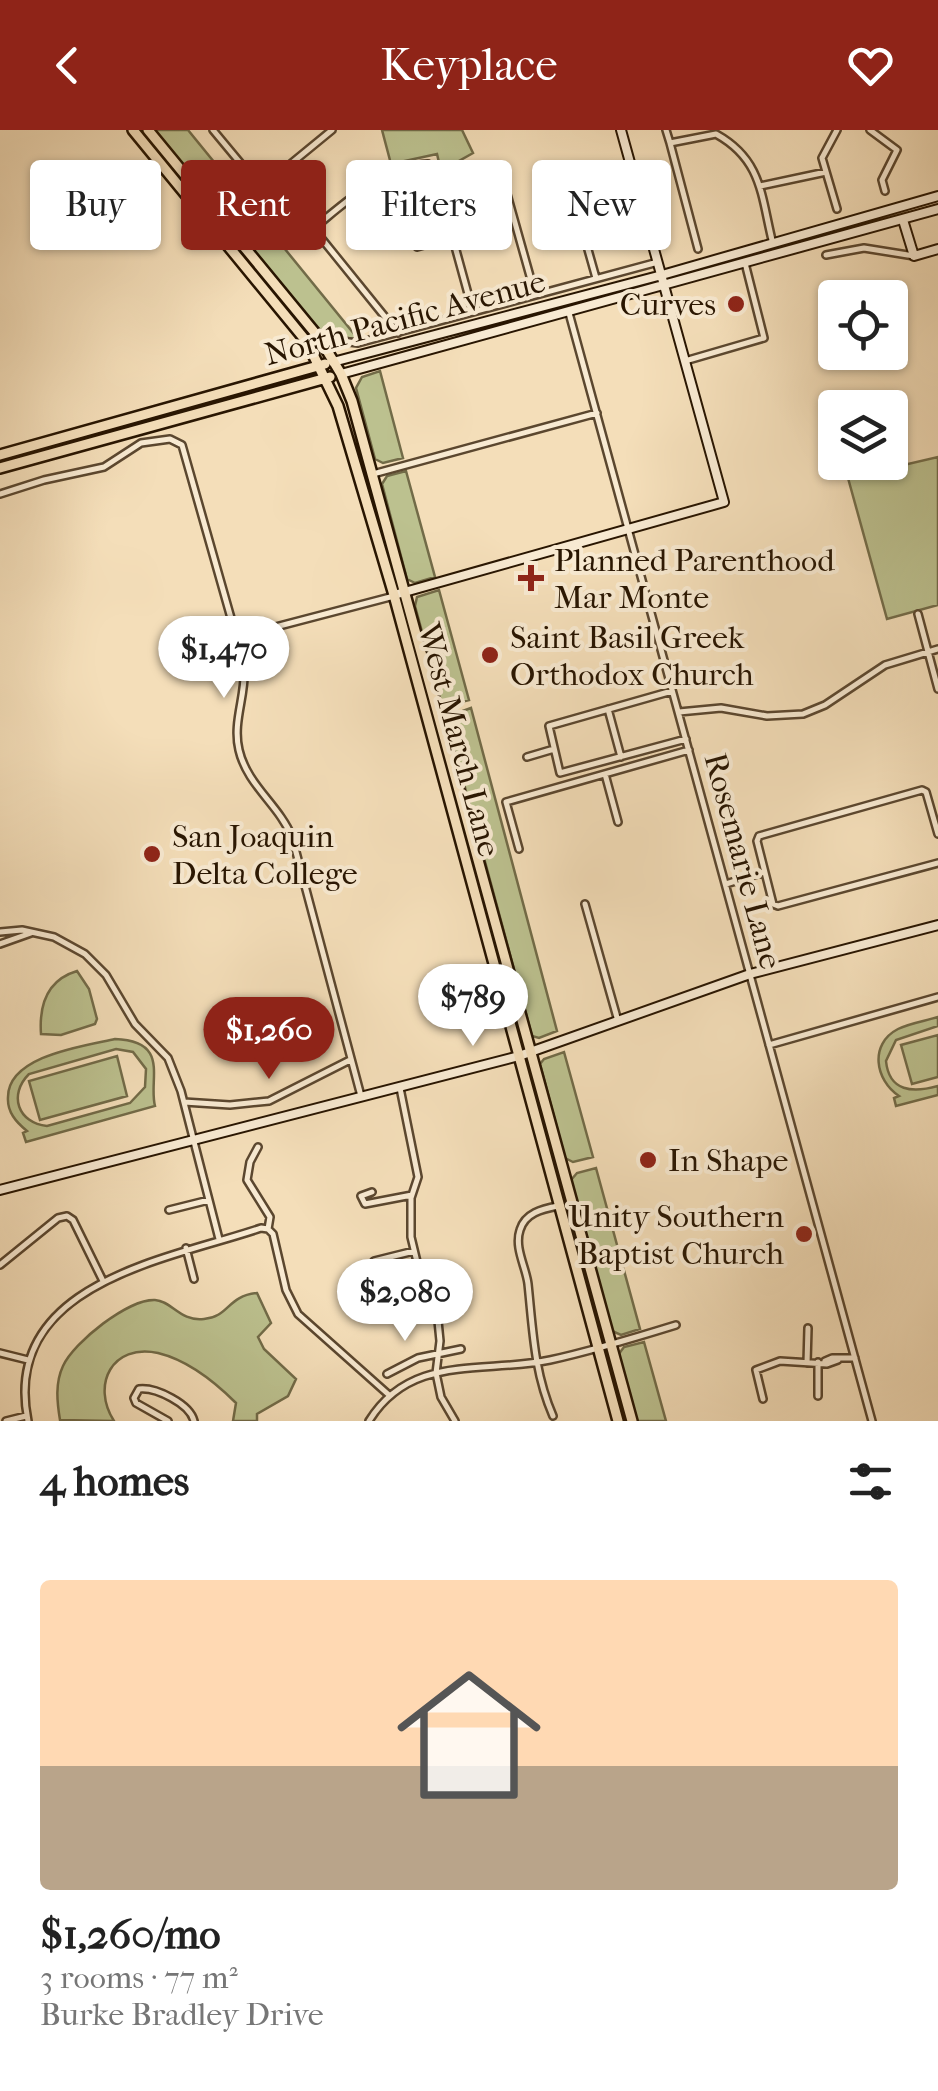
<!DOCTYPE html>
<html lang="en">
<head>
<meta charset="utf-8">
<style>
	:root { --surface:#fff; --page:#f6f6f6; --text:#222; --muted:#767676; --accent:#8f2418 }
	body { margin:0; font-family:"IM FELL French Canon",serif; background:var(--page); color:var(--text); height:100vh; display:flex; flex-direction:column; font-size:38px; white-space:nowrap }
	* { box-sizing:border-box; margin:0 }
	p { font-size:32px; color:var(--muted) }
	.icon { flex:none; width:55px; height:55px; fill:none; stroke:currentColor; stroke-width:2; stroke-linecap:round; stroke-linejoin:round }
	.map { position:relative; height:1291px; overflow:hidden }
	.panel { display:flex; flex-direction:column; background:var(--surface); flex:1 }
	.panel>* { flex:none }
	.top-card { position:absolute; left:30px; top:30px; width:880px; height:90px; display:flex; gap:20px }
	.buttons { position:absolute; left:818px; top:150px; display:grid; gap:20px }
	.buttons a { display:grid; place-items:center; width:90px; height:90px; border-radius:10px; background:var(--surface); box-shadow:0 2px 8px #0004; font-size:50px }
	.price { position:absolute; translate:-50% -85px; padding:0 22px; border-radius:35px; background:#fff; color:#222; font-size:32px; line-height:65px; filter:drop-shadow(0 2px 5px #0008) }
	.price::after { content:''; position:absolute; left:50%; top:60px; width:30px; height:22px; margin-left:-15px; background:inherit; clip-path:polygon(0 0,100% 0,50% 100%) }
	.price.active { background:var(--accent); color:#fff }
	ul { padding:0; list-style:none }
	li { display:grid; align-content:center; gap:20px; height:530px; padding:0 40px }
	li span { display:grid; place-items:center; height:310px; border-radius:10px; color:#555 }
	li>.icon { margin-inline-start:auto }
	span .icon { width:180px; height:180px; fill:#fffc; stroke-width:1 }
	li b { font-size:42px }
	h2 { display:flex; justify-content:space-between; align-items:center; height:120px; padding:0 40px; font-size:42px }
	.chip { padding:0 35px; border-radius:10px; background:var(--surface); box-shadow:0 2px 8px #0004; font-size:35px; line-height:90px }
	.chip.active { background:var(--accent); color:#fff }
	header { display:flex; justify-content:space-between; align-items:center; height:130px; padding:0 40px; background:var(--accent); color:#fff; font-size:45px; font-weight:600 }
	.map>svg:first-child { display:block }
	.green { fill:#bcc18f; stroke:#726b48; stroke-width:2.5; fill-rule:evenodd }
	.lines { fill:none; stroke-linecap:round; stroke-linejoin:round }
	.street-casing { stroke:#5b472f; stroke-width:10 }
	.secondary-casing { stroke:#281501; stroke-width:12 }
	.primary-casing { stroke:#281501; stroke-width:14 }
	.street { stroke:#f8ead2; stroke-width:5 }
	.secondary { stroke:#f8ead2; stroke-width:8 }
	.primary { stroke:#f4deb9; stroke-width:9 }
	.poi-dot { fill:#8f2418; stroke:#f8ead2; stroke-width:4 }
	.labels { text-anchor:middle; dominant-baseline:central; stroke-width:8; stroke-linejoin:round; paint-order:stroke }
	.poi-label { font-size:32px; fill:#281501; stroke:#f8ead2; text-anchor:start }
	.street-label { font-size:32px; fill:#281501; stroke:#f8ead2 }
</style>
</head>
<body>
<header><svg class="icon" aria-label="back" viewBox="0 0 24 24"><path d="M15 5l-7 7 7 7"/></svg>Keyplace<svg class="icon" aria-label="heart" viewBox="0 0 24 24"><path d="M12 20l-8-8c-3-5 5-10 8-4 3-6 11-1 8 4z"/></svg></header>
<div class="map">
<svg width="938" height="1291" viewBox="0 0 938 1291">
	<rect width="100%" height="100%" fill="#f4deb9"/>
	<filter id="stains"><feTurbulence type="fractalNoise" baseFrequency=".002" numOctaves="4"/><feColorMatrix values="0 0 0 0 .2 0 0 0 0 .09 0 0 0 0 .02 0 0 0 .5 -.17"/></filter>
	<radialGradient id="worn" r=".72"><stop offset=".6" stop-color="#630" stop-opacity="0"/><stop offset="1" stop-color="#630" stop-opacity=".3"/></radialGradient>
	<path class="green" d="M153 0H188L359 210 321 203Z
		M382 0H462L473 23 441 41 437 24 391 34Z
		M380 241 403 328 383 333 375 329 356 258 362 247Z
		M938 327V475L887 489 848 348Z
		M406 341 435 447 415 453 407 449 382 354 387 346Z
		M439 460 469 570 445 576 442 575 415 476 417 467Z
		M471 578 557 901 539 908 532 906 446 587Z
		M77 841 89 859 97 889 95 894 61 905 41 904C39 875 47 850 77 841Z
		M938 887V896L896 910 886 931C889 962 913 963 938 956V965L896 976 894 968 899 966C875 950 869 914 898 899 910 893 925 891 938 887Z
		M938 905V947L912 954 901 915Z
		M115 909C171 911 148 950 155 976L26 1012 23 1003 27 1001C16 992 7 982 8 967 8 926 83 916 115 909ZM116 919 133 922 146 939 145 957 130 973 47 996C18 993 8 965 29 944Z
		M564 922 593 1027 573 1032 565 1028 540 934 544 929Z
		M117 926 127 966 40 990 29 951Z
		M596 1038 640 1199 621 1205 612 1201 571 1050 577 1043Z
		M257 1163 271 1193 258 1207 264 1219 296 1249 288 1266 257 1284V1291H233L236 1273C215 1252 187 1230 158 1223 112 1213 91 1255 114 1291L60 1290C57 1272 55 1253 63 1236 74 1212 128 1169 155 1170 172 1171 180 1192 204 1189 229 1187 227 1166 257 1163Z
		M644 1212 666 1291H637L618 1225 624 1217Z"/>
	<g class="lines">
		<defs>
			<path id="street" d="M213 0 252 47 292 72 398 203
				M666 0 670 13 716 4
				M837 0 822 28 837 79
				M870 0 897 20 882 50 885 61
				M716 4C763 30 761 67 773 114
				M670 13 698 119
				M565 38 596 148
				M760 56 826 42
				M505 57 535 164
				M273 59 282 41 332 0
				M314 98C346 72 384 36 428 34L434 40 473 182
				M417 117 453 107
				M826 125 864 118 914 126
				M569 183 872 1291
				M322 209 358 213 658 132
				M685 231 764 208 745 133
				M373 344 597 283
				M0 364 44 350 104 337 141 313 170 309 182 315 244 534C247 564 232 591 239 620 247 655 279 675 292 707L361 966
				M918 484 938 559
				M237 507 394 466
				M672 561 549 596 560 643 686 609
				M608 579 621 627
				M679 582 721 578 767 586 803 584 825 575 885 535 938 519
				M527 627 554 619
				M605 644 618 692
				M938 704 926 662 922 660 759 706 757 711 773 774 778 776 938 733
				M519 719 506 672 689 620
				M726 754 764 742
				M585 774 618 891
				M0 802 22 800 54 807 85 824 106 845 135 894 168 928 181 961 219 1109
				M0 814 31 803
				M769 915 938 867
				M400 958 418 1047 411 1068V1107L418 1136 437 1181 440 1211 436 1243 441 1267 455 1291
				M184 972 230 975 269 971 350 930
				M258 1017 250 1032 247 1050 270 1087 268 1099 273 1104 286 1160 298 1184 389 1265
				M372 1062 361 1066 365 1074 412 1065
				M169 1080 209 1070
				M186 1118 194 1149
				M0 1135 58 1088 67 1086 73 1090 103 1151
				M358 1147 368 1143 374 1131 414 1121
				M0 1223 28 1230
				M825 1231 832 1228H855
				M807 1233 808 1198
				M387 1244 418 1228 461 1219
				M818 1266V1232
				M763 1269 756 1240 780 1231 827 1234 838 1230
				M553 1286C534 1242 533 1201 528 1154 526 1137 514 1118 520 1100 525 1083 542 1079 558 1076
				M6 1291 26 1286
				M28 1291C0 1152 171 1129 261 1098L268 1099
				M168 1291 136 1273 134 1268 139 1259C156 1257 190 1274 194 1291
				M369 1291C411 1223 483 1244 550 1230 592 1221 634 1208 676 1195"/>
			<path id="secondary" d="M903 90 914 126 938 119
				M333 232 662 145 938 66
				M341 244 938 79
				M394 465 724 372 621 0
				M0 1060 519 926 750 844 938 795"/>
			<path id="primary" d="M133 0 307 212 338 276 394 465 618 1291
				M148 0 320 209 341 244 352 271 632 1291
				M0 325 325 234
				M0 338 330 247"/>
		</defs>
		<use href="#street" class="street-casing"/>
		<use href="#secondary" class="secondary-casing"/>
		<use href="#primary" class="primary-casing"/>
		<use href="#street" class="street"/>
		<use href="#secondary" class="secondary"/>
		<use href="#primary" class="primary"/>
	</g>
	<g class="poi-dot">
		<circle cx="736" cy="174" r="10"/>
		<path d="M526 433h10v10h10v10h-10v10h-10v-10h-10v-10h10z"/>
		<circle cx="490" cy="525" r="10"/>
		<circle cx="152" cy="724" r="10"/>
		<circle cx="648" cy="1030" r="10"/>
		<circle cx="804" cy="1104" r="10"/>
	</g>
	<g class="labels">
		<g class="poi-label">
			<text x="716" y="174" text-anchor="end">Curves</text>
			<text x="554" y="430">Planned Parenthood<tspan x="554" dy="37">Mar Monte</tspan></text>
			<text x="510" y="507">Saint Basil Greek<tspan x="510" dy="37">Orthodox Church</tspan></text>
			<text x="172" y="706">San Joaquin<tspan x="172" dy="37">Delta College</tspan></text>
			<text x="668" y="1030">In Shape</text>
			<text x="784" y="1086" text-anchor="end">Unity Southern<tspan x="784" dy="37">Baptist Church</tspan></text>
		</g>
		<g class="street-label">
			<text transform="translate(405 188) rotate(-15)">North Pacific Avenue</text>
			<text transform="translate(459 610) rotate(75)">West March Lane</text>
			<text transform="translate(743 731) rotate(75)">Rosemarie Lane</text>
		</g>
	</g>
	<rect width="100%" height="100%" filter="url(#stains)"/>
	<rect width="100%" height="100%" fill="url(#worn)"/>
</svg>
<div class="buttons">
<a><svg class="icon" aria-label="locate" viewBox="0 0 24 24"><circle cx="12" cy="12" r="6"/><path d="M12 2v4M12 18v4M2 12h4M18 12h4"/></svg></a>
<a><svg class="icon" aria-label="layers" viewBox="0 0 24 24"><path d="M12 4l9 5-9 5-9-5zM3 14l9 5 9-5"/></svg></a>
</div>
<b class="price" style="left:224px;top:571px">$1,470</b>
<b class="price" style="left:473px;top:919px">$789</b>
<b class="price active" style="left:269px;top:952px">$1,260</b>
<b class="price" style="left:405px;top:1214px">$2,080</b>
<div class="top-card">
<a class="chip">Buy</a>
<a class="chip active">Rent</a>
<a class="chip">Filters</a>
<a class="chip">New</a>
</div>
</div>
<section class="panel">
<h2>4 homes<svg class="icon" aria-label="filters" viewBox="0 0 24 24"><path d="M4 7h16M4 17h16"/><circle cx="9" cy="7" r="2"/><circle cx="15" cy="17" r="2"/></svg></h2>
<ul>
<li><span style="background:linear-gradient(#ffd9b3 60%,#b9a48a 0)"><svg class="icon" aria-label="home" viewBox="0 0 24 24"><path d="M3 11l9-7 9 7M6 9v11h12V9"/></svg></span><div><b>$1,260/mo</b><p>3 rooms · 77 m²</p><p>Burke Bradley Drive</p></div></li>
</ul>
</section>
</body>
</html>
